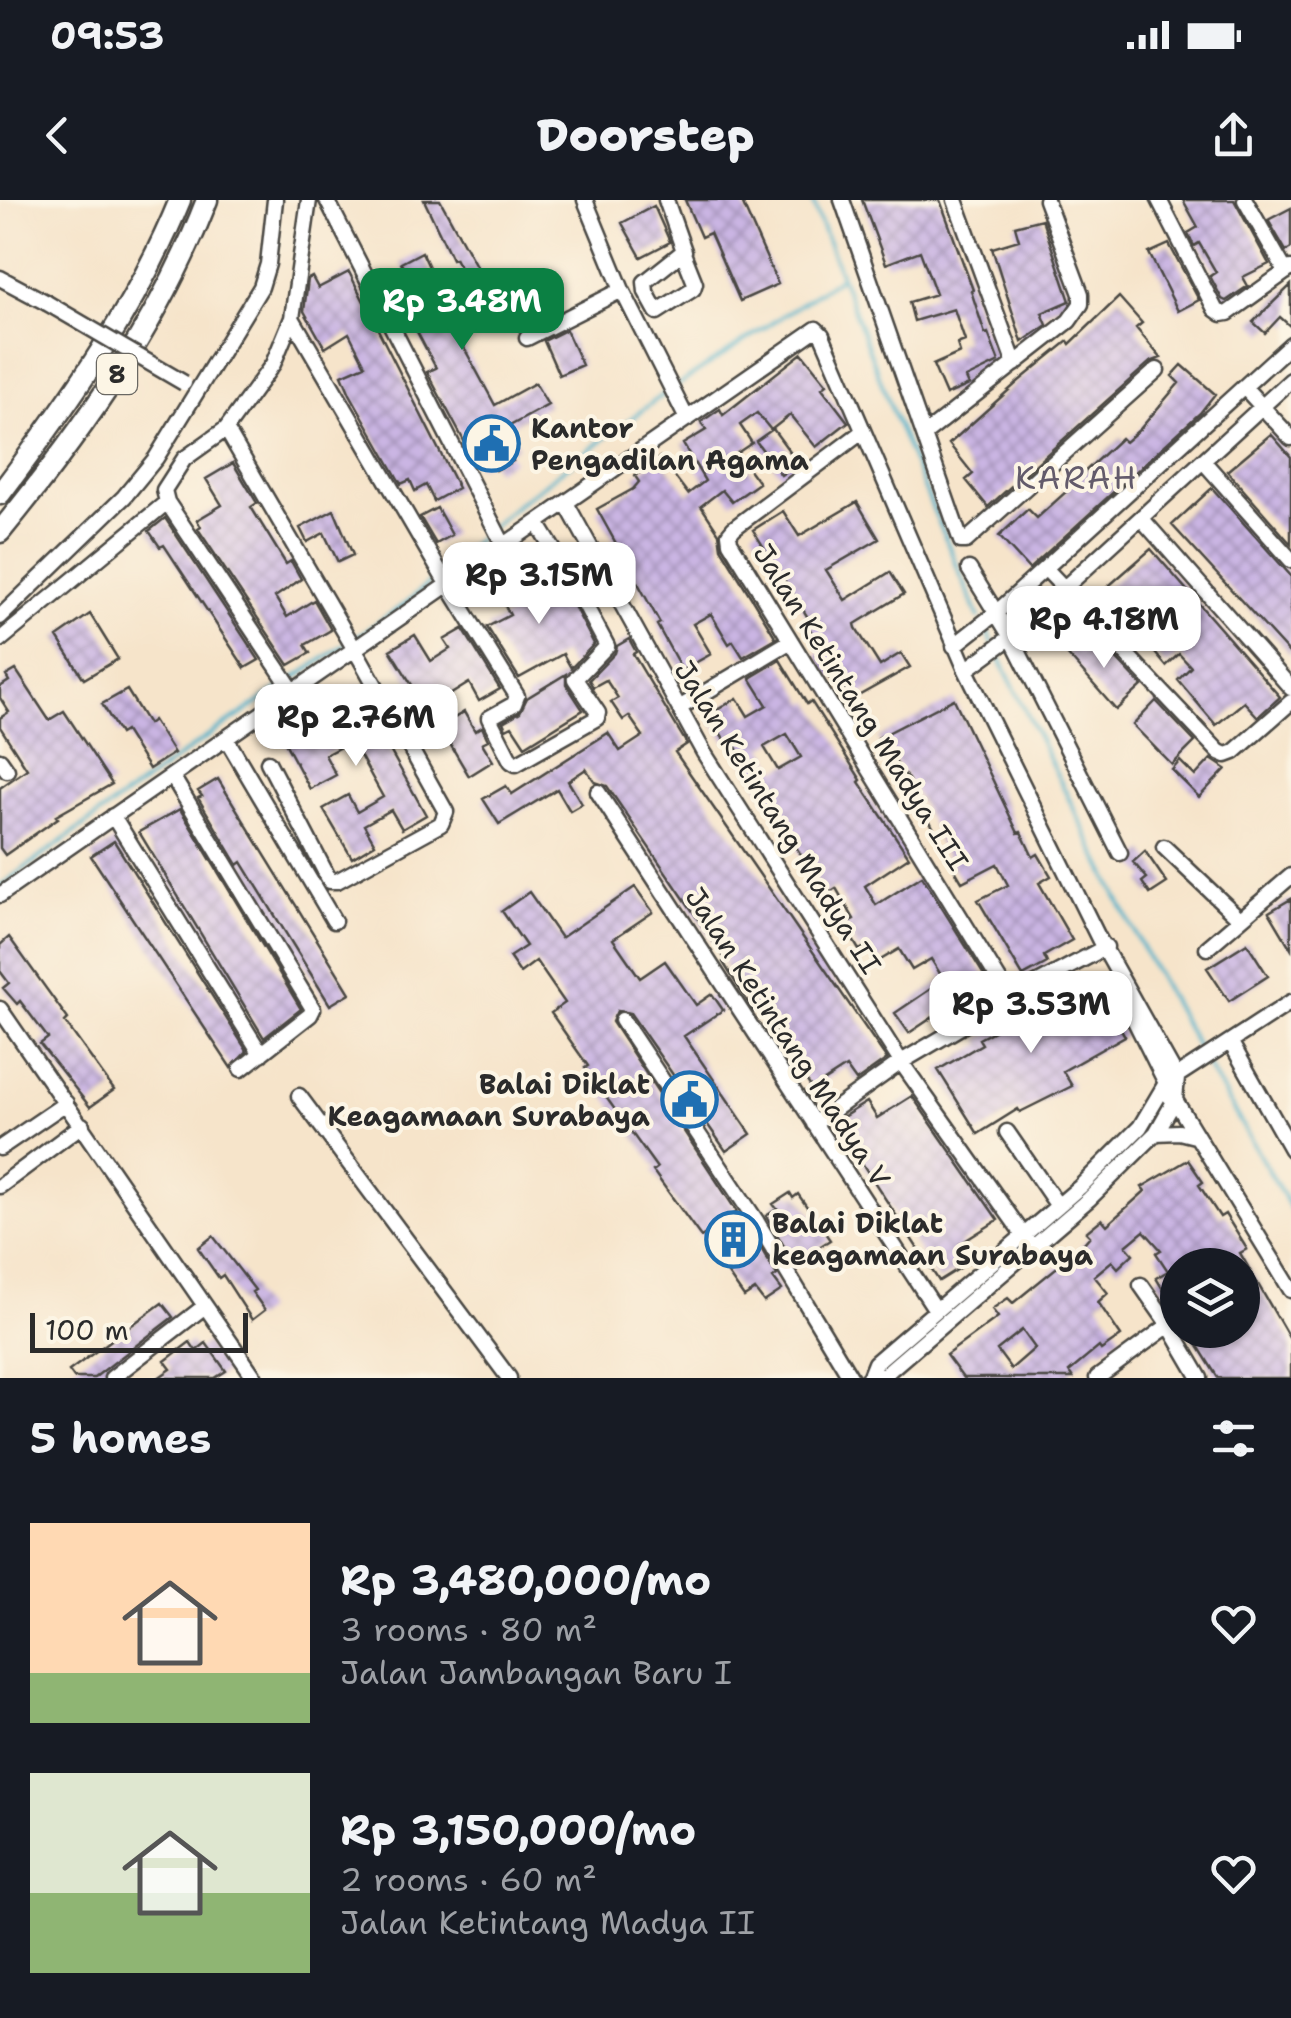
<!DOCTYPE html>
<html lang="en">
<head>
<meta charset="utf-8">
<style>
	:root { --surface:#171b24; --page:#20242c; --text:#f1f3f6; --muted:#9ea1a6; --accent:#0b8043 }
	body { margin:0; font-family:"Shantell Sans",sans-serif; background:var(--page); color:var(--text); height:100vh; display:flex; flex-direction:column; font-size:38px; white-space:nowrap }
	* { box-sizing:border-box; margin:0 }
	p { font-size:32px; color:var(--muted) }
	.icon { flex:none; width:55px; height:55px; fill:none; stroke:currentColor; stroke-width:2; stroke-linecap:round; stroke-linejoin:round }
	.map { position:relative; height:1178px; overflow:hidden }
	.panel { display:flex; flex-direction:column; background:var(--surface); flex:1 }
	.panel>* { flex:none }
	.fabs { position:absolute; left:1160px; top:1048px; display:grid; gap:20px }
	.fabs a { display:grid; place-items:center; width:100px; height:100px; border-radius:50%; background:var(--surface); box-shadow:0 2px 8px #0004; font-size:50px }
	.scale { position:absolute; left:30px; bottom:25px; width:218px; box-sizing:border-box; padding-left:10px; border:5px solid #2b2b2b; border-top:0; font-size:28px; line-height:35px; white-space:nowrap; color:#2b2b2b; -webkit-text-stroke:8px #fcf5e5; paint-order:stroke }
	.price { position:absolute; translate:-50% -85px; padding:0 22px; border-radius:20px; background:#fff; color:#222; font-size:32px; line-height:65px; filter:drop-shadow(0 2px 5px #0008) }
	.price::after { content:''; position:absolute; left:50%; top:60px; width:30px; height:22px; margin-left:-15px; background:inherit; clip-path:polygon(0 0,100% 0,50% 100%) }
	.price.active { background:var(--accent); color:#fff }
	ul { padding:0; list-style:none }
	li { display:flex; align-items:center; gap:30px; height:250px; padding:0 30px }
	li span { display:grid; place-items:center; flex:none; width:280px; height:200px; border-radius:0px; color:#555 }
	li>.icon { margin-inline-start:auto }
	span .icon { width:120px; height:120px; fill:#fffc; stroke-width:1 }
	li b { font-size:42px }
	h2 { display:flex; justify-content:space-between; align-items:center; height:120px; padding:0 30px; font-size:42px }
	.status { display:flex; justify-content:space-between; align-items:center; height:70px; padding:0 50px; background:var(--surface); direction:ltr }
	.status svg { height:28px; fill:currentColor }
	header { display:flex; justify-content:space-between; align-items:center; height:130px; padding:0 30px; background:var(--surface); font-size:45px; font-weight:800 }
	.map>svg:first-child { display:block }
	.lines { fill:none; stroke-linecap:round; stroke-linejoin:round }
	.stream { stroke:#4bb1ca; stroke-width:4 }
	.building { fill:url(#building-cross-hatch); fill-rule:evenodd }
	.minor-casing { stroke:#494743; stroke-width:19 }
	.highway-casing { stroke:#494743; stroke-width:25 }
	.minor { stroke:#fff; stroke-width:14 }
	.highway { stroke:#fff; stroke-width:20 }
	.minor-bridge-casing { stroke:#494743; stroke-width:19; stroke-linecap:butt }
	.minor-bridge { stroke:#fff; stroke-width:14 }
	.labels { text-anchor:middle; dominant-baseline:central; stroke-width:8; stroke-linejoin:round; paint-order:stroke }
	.shield { fill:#fcf5e5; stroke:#6a6863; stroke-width:2.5 }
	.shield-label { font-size:25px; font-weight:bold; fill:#2b2b2b }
	.poi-label { font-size:28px; font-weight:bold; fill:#2b2b2b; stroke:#fcf5e5; text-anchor:start }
	.street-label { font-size:28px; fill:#2b2b2b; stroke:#fcf5e5 }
	.quarter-label { font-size:32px; letter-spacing:2.5px; fill:#635b6b; stroke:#fcf5e5 }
</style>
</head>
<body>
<div class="status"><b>09:53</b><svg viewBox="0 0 49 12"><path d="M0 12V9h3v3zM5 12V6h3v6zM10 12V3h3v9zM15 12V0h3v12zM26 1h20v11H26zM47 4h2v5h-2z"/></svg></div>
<header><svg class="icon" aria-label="back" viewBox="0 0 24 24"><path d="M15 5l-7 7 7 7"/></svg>Doorstep<svg class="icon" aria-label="share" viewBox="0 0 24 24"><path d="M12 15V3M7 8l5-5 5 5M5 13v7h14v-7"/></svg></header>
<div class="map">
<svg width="1291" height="1178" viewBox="0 0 1291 1178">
	<defs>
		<pattern id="building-cross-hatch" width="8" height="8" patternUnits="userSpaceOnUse" patternTransform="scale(2.5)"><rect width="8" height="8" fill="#cab5e3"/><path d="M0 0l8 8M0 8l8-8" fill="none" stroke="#a493b8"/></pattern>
	</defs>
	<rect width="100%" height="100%" fill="#fcf5e5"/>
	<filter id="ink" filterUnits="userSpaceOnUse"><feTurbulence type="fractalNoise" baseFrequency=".01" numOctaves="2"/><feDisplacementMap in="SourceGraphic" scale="20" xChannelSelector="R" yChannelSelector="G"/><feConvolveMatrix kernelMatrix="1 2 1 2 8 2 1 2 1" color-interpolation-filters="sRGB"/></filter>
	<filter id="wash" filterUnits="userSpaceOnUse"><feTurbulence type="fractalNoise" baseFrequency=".0048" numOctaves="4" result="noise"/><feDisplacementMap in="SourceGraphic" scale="40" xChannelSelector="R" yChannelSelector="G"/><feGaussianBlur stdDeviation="2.25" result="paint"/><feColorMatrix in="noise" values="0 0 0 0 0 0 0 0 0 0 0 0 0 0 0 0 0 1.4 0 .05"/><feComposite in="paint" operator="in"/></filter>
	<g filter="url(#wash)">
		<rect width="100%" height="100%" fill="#f6e4ca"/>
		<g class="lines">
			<path class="stream" d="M812 0 896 221 979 418
				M443 370 520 302 657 199 841 77
				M984 426 993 444
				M997 453 1144 751 1201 854
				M0 686 204 539 404 405 436 377
				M1206 863 1291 1009"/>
		</g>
		<g id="blocks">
			<path class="building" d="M424 0H440L492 95 448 118 495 205 535 183 548 205 508 227 518 246 508 252 513 261 496 270 490 261 478 267 464 241 427 172 436 168 395 90 411 82 401 63 422 52 447 106 472 92 455 58 452 59Z
				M685 0H741L778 84 740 101 710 33 701 37Z
				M862 0H940L973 90 971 91 985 134 988 133 999 162 966 178 969 185 946 195 933 165 960 153 957 144 965 141 954 109 914 121 909 102 936 94 920 51 886 64Z
				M1183 0H1234L1269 64 1243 77 1248 86 1226 101 1222 99 1210 76 1216 72 1199 43 1194 46 1188 33 1198 27Z
				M654 6 670 42 641 57 622 23Z
				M1291 8V48L1286 51 1268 20Z
				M1042 19 1070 101 1042 113 1047 125 1022 142 992 48 1019 40 1015 26Z
				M1169 44 1199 100 1178 111 1149 53Z
				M349 72 458 288 434 301 426 285 415 291 410 280 401 284 350 194 342 175 365 165 349 133 325 148 304 111 308 79 312 77 318 88Z
				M1291 85V127L1280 117 1265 133 1253 122Z
				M1119 97 1142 123 1136 128 1161 158 1150 162 988 307 966 280 973 274 949 244 1019 181 1068 141 1070 144Z
				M566 130 582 165 559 175 544 141Z
				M802 153 827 184 822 188 848 222 816 247 790 215 771 230 757 213 740 225 752 243 737 253 759 283 732 302 722 290 701 306 719 333 721 348 776 438 743 457 733 441 729 444 711 414 693 424 711 454 682 470 657 425 660 423 597 309 633 289 639 282 635 276 660 257 688 294 705 281 683 244 706 230 701 222 720 209 723 215Z
				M1182 165 1215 194 1200 213 1029 369 999 336 1028 309 1037 318 1067 291 1062 285 1075 273 1079 277 1121 238 1125 242 1140 229 1179 183 1172 176Z
				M773 229 798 263 781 275 756 241Z
				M1271 234 1291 257V344L1227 271Z
				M233 263 257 303 251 307 286 364 291 361 301 379 275 397 287 417 314 400 331 430 305 445 310 453 289 465 198 329 201 327 197 320 222 305 206 279Z
				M1212 288 1291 376V455L1172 325Z
				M857 302 879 339 826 370 845 400 890 372 904 394 855 424 856 428 880 466 901 453 910 467 851 500 836 474 829 478 816 455 823 452 808 426 812 424 753 330 783 311 799 336Z
				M437 308 452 335 436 344 420 317Z
				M334 310 353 355 338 362 324 333 307 342 300 328Z
				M165 318 259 460 245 468 164 345 160 347 149 331Z
				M1151 349 1280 497 1258 517 1244 502 1216 525 1178 480 1191 467 1179 454 1166 466 1103 391Z
				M535 373 547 396 564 387 594 444 571 468 563 454 519 478 487 427 510 415 498 392Z
				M90 414 118 459 84 479 57 437Z
				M463 429 500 489 479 501 469 483 427 509 390 450 415 435 431 461 450 449 444 440Z
				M1091 432 1142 486 1116 510 1066 453Z
				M629 439 636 452 633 454 687 544 675 552 887 859 856 881 846 867 812 889 761 808 754 812 723 762 726 760 607 586 595 582 586 569 568 581 582 604 570 611 557 589 499 624 483 599 506 586 512 594 608 533 620 551 643 536 629 516 623 520 611 502 618 498 606 480 593 487 589 480 615 453 617 446Z
				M780 460 807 504 811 501 861 580 859 582 909 657 865 686 876 705 922 676 984 775 974 781 985 798 964 812 957 801 909 833 895 813 944 780 931 759 912 770 899 749 877 762 867 746 859 750 844 725 854 719 836 688 825 695 731 539 726 542 709 515 737 498 748 516 767 505 750 478ZM787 534 801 557 778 570 764 547Z
				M16 470 49 520 64 511 112 584 56 616 58 618 5 655 0 648V588L27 569 0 527V518L9 512 0 498V487L9 481 6 476Z
				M566 474V484L583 510 525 546 512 526 506 529 503 522 520 512 527 498Z
				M359 485 391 543 387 545 426 615 402 629 391 610 364 625 375 644 352 658 323 609 348 595 357 612 383 597 352 541 325 555 336 575 310 589 282 537 307 524 313 535 341 520 331 500Z
				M127 490 148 524 153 520 174 553 149 569 125 531 120 534 102 504Z
				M954 499 1018 633 1021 632 1033 657 1038 654 1051 676 1039 683 1072 740 1044 756 1047 763 1023 776 978 700 1008 685 997 664 962 682 937 640 939 639 910 582 878 538Z
				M1156 501 1195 542 1172 565 1133 525Z
				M464 512 475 531 482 527 488 540 482 543 493 561 469 576 440 527Z
				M1211 559 1226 569 1199 597 1172 570 1180 561 1195 576Z
				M218 579 350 793 330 805 242 662 238 665 198 598 202 596 198 591Z
				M180 609 301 809 264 838 139 632Z
				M114 641 247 851 231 868 91 656Z
				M1145 651 1167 683 1150 694 1142 682 1147 678 1133 662Z
				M635 687 653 712 613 739 640 778 665 761 696 805 712 794 723 810 684 836 751 934 726 951 630 813 617 811 612 822 737 1012 731 1016 748 1041 754 1037 777 1075 773 1078 782 1090 764 1102 755 1090 744 1097 719 1061 730 1053 713 1029 701 1037 653 971 657 968 585 868 588 866 551 813 565 803 536 761 520 773 509 757 526 746 502 711 529 692 561 738Z
				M1291 699V749L1269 712Z
				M9 737 68 819 65 822 114 890 90 907 40 844 48 838 20 801 17 804 3 788 9 783 0 771V745Z
				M1247 743 1268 776 1229 801 1207 768Z
				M1092 779 1125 836 1063 871 1072 886 1020 912 1018 909 978 934 938 870 982 844 979 839Z
				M912 896 998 1020 960 1044 971 1061 939 1081 835 922 867 902 877 918Z
				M1188 960 1203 982 1199 985 1220 1017 1225 1014 1247 1049 1240 1053 1291 1141V1178H1218L1188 1130H1242V1065H1178V1114L1156 1078 1168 1071 1156 1053 1161 1050 1144 1031 1126 1046 1133 1054 1118 1068 1112 1061 1094 1076 1108 1093 1098 1102 1121 1136 1101 1150 1099 1147 1069 1172 1073 1178H963L946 1155 998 1117 992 1109 1008 1098 1013 1103 1077 1051 1090 1036 1086 1032 1102 1019 1107 1025 1145 991 1142 987ZM1022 1130 1035 1148 1011 1169 997 1150Z
				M790 993 793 998 798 994 830 1040 794 1063 766 1016 777 1009 773 1004Z
				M213 1036 255 1090 252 1092 265 1110 252 1120 223 1075 219 1078 198 1048Z
				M162 1103 173 1117 94 1178H74L69 1171Z
				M190 1142 196 1151 206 1143 226 1171 215 1178H158L171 1169 165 1161Z"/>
		</g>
	</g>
	<g filter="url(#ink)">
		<use href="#blocks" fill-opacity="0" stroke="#494743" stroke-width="2.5"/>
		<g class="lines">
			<defs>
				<path id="minor" d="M327 0 504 346
					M585 0 622 90 687 219
					M666 0 684 51 645 82 646 92 657 112 693 89 695 83 683 53
					M842 0 961 341H966L1157 170
					M955 0 1015 164
					M1159 0 1215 109 1222 114 1228 113 1291 68
					M1245 0 1286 72
					M0 78 47 103
					M292 118 443 377 517 496 514 504 489 518 511 561 516 564 597 518 598 513 575 479 607 446 572 380 537 323
					M527 138 622 90
					M1244 187 1291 238
					M226 229 361 460 446 612 441 624 337 681H330L268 562
					M862 232 734 328 729 334 730 342 1010 798
					M925 234 1069 121 1081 104V94L1046 0
					M1203 261 1291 360
					M566 303 704 553 901 862 1032 1047
					M1141 318 1291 488
					M1045 368 1219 552 1226 555 1234 552 1291 502
					M969 369 1011 437 1120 653
					M0 417 124 297 156 258 261 87 268 64 275 0
					M0 440 167 302
					M954 446 996 413 1291 144
					M966 470 1011 437 1291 180
					M293 491 167 302 164 290 184 259 226 229 273 164 292 118 309 0
					M679 508 791 441
					M226 538 334 721
					M0 560 7 570
					M172 576 313 809 310 815 241 869
					M598 592 936 1110
					M113 616 261 854
					M1164 647 1240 719
					M0 695 816 129 822 135 966 470 1099 739 1177 878 1175 900 1156 933 1089 999 884 1175 868 1178
					M1207 748 1291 676
					M1124 799 1166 883
					M0 809 255 1178
					M622 820 757 1022 851 1178
					M1231 843 1291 949
					M299 896 509 1178
					M1170 897 1175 900 1291 1090
					M814 924 901 862 1010 798 1106 747
					M1007 932 1058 1006
					M1156 933 1179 932 1195 936
					M0 948 66 903
					M0 986 82 925
					M1141 1085 1169 1125
					M112 1178 205 1106
					M869 1178 875 1163 1080 987 1140 927 1166 883 1291 802
					M1097 1178 1169 1125 1200 1178"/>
				<path id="highway" d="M0 294C70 201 136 108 180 0
					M0 332C83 231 160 122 207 0"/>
			</defs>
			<use href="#minor" class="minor-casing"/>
			<use href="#highway" class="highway-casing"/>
			<use href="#minor" class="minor"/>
			<use href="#highway" class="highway"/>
			<defs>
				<path id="minor-bridge" d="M47 103 184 183"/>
			</defs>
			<use href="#minor-bridge" class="minor-bridge-casing"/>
			<use href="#minor-bridge" class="minor-bridge"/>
		</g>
	</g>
	<defs>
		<symbol id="civic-ring" viewBox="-11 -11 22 22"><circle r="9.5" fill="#fcf5e5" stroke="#1f6fb2" stroke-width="1.5"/><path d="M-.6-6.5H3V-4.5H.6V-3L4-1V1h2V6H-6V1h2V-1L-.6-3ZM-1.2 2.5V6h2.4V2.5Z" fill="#1f6fb2"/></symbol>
		<symbol id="building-ring" viewBox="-11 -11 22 22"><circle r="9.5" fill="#fcf5e5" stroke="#1f6fb2" stroke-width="1.5"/><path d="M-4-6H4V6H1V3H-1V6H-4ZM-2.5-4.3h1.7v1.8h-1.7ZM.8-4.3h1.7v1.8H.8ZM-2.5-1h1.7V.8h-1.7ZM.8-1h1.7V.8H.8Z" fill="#1f6fb2"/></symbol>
	</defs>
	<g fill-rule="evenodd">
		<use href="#civic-ring" x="460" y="212" width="63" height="63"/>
		<use href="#civic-ring" x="658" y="868" width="63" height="63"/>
		<use href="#building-ring" x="702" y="1008" width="63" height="63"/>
	</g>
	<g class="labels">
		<rect class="shield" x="97" y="154" width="40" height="40" rx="8"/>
		<g class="shield-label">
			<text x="117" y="174">8</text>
		</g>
		<g class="poi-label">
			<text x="531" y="228">Kantor<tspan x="531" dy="32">Pengadilan Agama</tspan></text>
			<text x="650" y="884" text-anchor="end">Balai Diklat<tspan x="650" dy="32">Keagamaan Surabaya</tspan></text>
			<text x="772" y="1023">Balai Diklat<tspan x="772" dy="32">keagamaan Surabaya</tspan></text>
		</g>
		<g class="street-label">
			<text transform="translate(861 507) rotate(58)">Jalan Ketintang Madya III</text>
			<text transform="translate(778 617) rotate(58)">Jalan Ketintang Madya II</text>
			<text transform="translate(788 837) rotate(57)">Jalan Ketintang Madya V</text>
		</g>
		<g class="quarter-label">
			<text x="1077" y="277">KARAH</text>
		</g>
	</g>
</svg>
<div class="fabs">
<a><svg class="icon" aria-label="layers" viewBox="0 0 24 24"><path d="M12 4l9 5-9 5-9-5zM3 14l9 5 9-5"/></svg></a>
</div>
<div class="scale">100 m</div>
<b class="price active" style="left:462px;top:153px">Rp 3.48M</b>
<b class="price" style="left:539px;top:427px">Rp 3.15M</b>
<b class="price" style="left:1104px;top:471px">Rp 4.18M</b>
<b class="price" style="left:356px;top:569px">Rp 2.76M</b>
<b class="price" style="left:1031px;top:856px">Rp 3.53M</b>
</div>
<section class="panel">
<h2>5 homes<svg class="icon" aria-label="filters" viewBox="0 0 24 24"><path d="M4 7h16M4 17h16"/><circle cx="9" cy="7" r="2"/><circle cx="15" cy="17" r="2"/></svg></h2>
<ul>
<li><span style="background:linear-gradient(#ffd9b3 75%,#8fb573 0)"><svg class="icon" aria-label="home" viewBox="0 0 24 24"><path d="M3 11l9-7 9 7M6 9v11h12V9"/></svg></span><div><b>Rp 3,480,000/mo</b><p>3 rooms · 80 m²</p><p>Jalan Jambangan Baru I</p></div><svg class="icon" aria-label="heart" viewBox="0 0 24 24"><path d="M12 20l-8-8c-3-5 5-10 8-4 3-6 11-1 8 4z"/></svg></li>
<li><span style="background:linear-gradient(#dfe7d0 60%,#8fb573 0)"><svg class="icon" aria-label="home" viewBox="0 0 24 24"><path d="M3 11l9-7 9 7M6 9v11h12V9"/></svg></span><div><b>Rp 3,150,000/mo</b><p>2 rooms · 60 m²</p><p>Jalan Ketintang Madya II</p></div><svg class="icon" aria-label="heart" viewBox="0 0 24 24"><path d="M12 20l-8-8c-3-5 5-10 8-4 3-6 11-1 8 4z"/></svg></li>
</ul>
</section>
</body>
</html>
